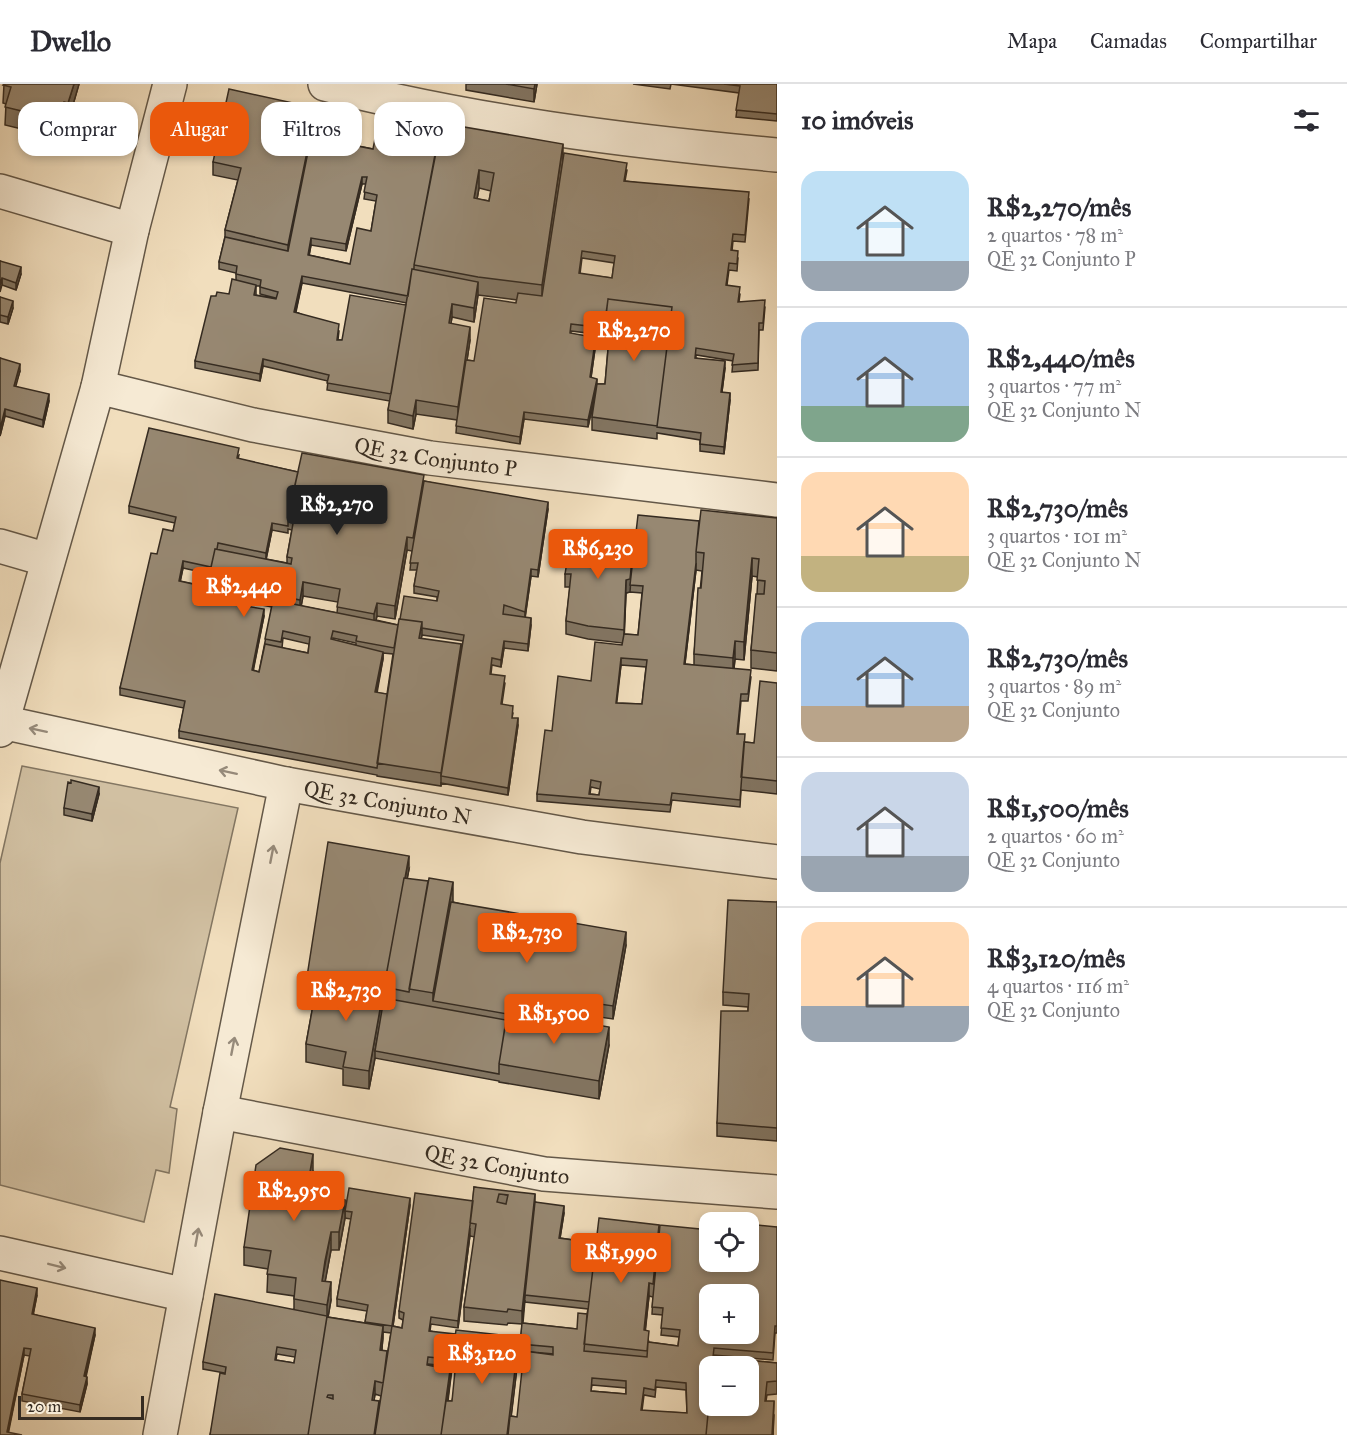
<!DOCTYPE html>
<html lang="pt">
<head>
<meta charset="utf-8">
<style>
	:root { --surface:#fff; --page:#f7f7f7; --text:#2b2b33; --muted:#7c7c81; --line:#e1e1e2; --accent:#ea580c }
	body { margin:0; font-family:"IM FELL Great Primer",serif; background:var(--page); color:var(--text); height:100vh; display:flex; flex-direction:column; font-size:22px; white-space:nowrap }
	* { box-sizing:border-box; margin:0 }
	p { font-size:20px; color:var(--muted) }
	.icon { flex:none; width:33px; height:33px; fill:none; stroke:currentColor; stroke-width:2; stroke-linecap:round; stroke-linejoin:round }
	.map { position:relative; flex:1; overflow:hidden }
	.sheet { display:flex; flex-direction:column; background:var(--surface); width:570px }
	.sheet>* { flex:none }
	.top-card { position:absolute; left:18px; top:18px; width:570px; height:54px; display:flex; gap:12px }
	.fabs { position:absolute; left:699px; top:1128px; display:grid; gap:12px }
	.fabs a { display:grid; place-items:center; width:60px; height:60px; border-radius:12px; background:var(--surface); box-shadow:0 3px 9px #0003; font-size:30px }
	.scale { position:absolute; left:18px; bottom:15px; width:126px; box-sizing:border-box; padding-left:6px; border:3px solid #352b21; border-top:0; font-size:16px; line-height:21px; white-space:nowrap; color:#352b21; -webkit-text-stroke:4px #f6ead4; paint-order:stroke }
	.price { position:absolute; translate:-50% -51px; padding:0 14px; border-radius:6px; background:var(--accent); color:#fff; font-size:20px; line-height:39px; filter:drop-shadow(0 2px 3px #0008) }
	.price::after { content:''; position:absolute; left:50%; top:36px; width:18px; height:14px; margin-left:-9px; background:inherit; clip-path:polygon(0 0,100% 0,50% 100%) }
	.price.on { background:#222; color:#fff }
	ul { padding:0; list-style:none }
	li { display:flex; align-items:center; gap:18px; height:150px; padding:0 24px }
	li+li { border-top:2px solid var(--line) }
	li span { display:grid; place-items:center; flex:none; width:168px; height:120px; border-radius:18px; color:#555 }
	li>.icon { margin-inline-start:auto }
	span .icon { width:72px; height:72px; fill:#fffc; stroke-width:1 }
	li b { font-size:26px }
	h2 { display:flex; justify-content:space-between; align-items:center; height:72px; padding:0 24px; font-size:26px }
	.chip { padding:0 21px; border-radius:18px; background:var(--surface); box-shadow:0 3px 9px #0003; font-size:21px; line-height:54px }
	.chip.on { background:var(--accent); color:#fff }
	header { display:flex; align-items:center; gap:36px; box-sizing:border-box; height:84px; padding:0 30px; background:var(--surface); border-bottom:2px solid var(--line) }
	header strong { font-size:28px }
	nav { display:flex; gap:33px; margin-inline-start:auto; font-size:21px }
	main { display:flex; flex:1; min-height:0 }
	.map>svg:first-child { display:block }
	.green { fill:#d1c0a2; stroke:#837662; stroke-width:1.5 }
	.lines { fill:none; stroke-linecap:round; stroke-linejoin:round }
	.minor-casing { stroke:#645848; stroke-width:36 }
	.minor { stroke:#f6ead4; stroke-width:33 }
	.wall { fill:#827562; stroke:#352b21; stroke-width:1.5; fill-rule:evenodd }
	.shaded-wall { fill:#6a5f50; stroke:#352b21; stroke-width:1.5 }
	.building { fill:#978872; stroke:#352b21; stroke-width:1.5; fill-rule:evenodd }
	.oneway { stroke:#968a7a }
	.labels { text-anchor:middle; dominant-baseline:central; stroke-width:4.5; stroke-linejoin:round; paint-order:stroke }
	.street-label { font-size:22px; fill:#352b21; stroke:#f6ead4 }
</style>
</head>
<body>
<header>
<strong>Dwello</strong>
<nav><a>Mapa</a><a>Camadas</a><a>Compartilhar</a></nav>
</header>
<main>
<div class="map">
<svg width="777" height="1351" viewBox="0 0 777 1351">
	<rect width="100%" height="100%" fill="#f1debd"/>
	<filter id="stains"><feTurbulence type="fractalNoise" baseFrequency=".00333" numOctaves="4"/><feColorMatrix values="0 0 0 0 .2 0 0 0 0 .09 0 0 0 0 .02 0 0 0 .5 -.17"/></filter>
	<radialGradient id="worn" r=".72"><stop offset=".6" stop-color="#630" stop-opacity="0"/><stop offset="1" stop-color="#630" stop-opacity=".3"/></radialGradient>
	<path class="green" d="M22 682 238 724 170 1023 177 1025 169 1089 156 1086 144 1138 0 1101V779Z"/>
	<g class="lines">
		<defs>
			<g id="minor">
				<path d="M325 0C473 38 625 57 777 71"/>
				<path d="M0 107 132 146"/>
				<path id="s1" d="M98 303 253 341 430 374 777 416"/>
				<path d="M0 462 48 476"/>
				<path id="s2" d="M2 638 286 700 582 753 777 778"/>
				<path d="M0 646 98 303 132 146 170 0"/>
				<path id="s3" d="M220 1028 544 1090 777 1108"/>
				<path d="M0 1169 186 1211"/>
				<path d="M160 1351 220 1028 286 700"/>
			</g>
		</defs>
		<use href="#minor" class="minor-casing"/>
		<use href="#minor" class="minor"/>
	</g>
	<path class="wall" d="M4 0H79L68 38 64 36 59 54 5 41 6 20 3 19Z
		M466 0H537L534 18 466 6Z
		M633 0H777V37L736 33 739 9 671 0 670 5Z
		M316 37 313 53 373 65 563 73 627 86 625 97 749 115 745 158 733 157 732 167 738 174 737 187 729 186 727 201 740 210 739 218 765 223 763 246H759L758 286 732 288 733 277 696 271V274L725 284 722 308 730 316 724 370 700 367V356L657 349V355L592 346V333L594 315 588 343 524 335 520 360 456 349 457 336 416 330 413 345 388 339V326L390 317 327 306 328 297 263 282 260 297 195 284V277L216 212 229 210 236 196V189L219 185V178L225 153V146L238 96 213 91V78ZM362 100H366L364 115 376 117 371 147 350 180 309 171 311 161 346 167ZM479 104 491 107 489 117 477 115ZM582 174 614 179 612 194 580 190ZM302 199 407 219 406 221 342 256H338L339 247 296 228ZM256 202H260V210L276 214V215L256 211ZM478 211 517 216 516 219 474 277 467 276 470 256 451 239 452 233 474 238ZM571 247 587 249 586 252 571 250ZM628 252 651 256V258L628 256ZM595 265H608L605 300H597L591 294Z
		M0 177 21 190 16 206 2 201Z
		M0 213 13 224 8 240 0 238Z
		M0 274 20 287 15 302 49 317 43 343 5 332 0 352Z
		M239 371 238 375 298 388 424 397 548 425 538 493 531 492 525 533 531 541 528 567 504 564 501 583 492 581 491 590 505 599 502 620 513 629 512 634 518 641 508 711 441 699V698V702L377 692V691L179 654V647L184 624 120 611V604L157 470 173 447 175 439 129 429V422ZM288 445 292 446 287 473V479L266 475 272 446 288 449ZM407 466 412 467 410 486H417L414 502V509L437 513V517L400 535 398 541 376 536 377 532 395 535ZM183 484 210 490 208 497V503L180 497ZM303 512 338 518 337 529 301 522ZM247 518 272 523 259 588 253 586 264 532 246 522ZM422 551 463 557 461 568 421 554ZM283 554 309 560 308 569 282 564ZM333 554 356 559V561L333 556ZM383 569 393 570 387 610 377 609 383 575Z
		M777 434V587L751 584V566L757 510 758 493 752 492 744 576 735 575 734 585 751 593 748 617H741L738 650 745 658 754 659 777 599V710L741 706 740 723 672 716 670 728 537 717V710L552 647 591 597 622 561 623 559 588 555 566 550V537L570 503H565V490L634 455 699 437ZM696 486 702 487 694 570V581L685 580ZM630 508 642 509 638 551 624 550 626 509ZM621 581 646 583 642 620 616 619ZM591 703 600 705 599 711 590 710Z
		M99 710 92 737 64 731V724Z
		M409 785 407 795 453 818 626 861 613 935 586 931 585 939 609 961 599 1015 499 998V997L375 974 369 1005 343 1001V985L306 978V960L314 916H311V913L306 912V899Z
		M777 818V1057L717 1052V1039L748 927V923L723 921V908Z
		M313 1088 311 1100 340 1115 345 1134 339 1166H331L325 1197 331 1216 328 1233 365 1239 367 1227 337 1222V1215L351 1135 345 1134V1127L410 1121 393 1242 402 1244 403 1236 399 1234V1227L473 1117 474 1103 535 1118 564 1129 560 1154 710 1178 777 1143V1249H775L773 1276 714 1271V1273L777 1279V1310L767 1311 766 1317 774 1331 773 1351H210L225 1289 203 1285V1278L294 1225V1212L267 1208 268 1185 244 1181V1163ZM470 1151V1152L475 1153 464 1223V1237L507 1241 508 1239 522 1240 520 1267 553 1270 517 1333 511 1332 519 1267 430 1247 431 1240 458 1244ZM709 1208 719 1209 710 1250 709 1210ZM649 1212 653 1213 652 1230 663 1231 661 1251 679 1253 678 1262 649 1258 645 1247ZM525 1216V1218L588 1225 587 1230 577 1245 523 1239ZM383 1248 391 1249 387 1272 382 1266ZM454 1268V1273L462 1274 452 1317H448ZM277 1270 295 1273 294 1279 276 1276ZM428 1280 437 1281V1283L428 1281ZM592 1301 626 1304V1310L591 1307ZM656 1303 686 1306 687 1329 642 1327 644 1311 655 1313ZM375 1310 381 1312 379 1323 374 1317Z
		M37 1211 33 1230 95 1251 86 1293 87 1300 80 1328 22 1317V1310L30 1272 24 1271 8 1348 0 1351Z"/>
	<path class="shaded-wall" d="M74 0H79L68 38V19Z
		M535 0H537L534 18V5Z
		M64 18V36L59 54V36Z
		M316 24V37L288 174V161Z
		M563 60V78L542 219V201Z
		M479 86V104L474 132V114Z
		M362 93V100L346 167V160Z
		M311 154V161L308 178V171Z
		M21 183V190L16 206V199Z
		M302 192V199L294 235V228Z
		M2 194V201L0 208V201Z
		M478 198V211L474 238V224Z
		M13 217V224L8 240V233Z
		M452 220V233L449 252V239Z
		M470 243V256L458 337V323Z
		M595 258V265L590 300V293Z
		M263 275V282L260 297V290Z
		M725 277V284L721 315V308Z
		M20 280V287L14 309V302Z
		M597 295V302L588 343V336Z
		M730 309V316L724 370V363Z
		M49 310V317L43 343V336Z
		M416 316V330L413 345V332Z
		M5 325V332L0 352V345Z
		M524 328V335L520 360V353Z
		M548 418V425L538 493V486Z
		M272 439V446L266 476V469Z
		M407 453V466L395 535V522Z
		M634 455 630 508 626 509 624 559 626 496Z
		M752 474V492L744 576V558Z
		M183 477V484L179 504V497Z
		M696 479V486L684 587V580Z
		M531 485V492L525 535V528Z
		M303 498V512L300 529V516Z
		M377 519V532L374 543V530Z
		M264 525V532L252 593V586Z
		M531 534V541L528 567V560Z
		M422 538V551L419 567V554Z
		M504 557V564L501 583V576Z
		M735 557V575L733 592V574Z
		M461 560V574L441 692V702V689Z
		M383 568V575L375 615V608Z
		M621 574V581L616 626V619Z
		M518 634V641L508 711V704Z
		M99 703V710L92 737V730Z
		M409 772V785L387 904Z
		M453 798V820L433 917V909Z
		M626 848V861L613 935V922Z
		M384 903V921L375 967V974L369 1005V987Z
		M586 918V931L582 956V943Z
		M609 943V961L599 1015V997Z
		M313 1070V1088L308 1118V1100Z
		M535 1110V1124L522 1240V1227Z
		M410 1114V1121L392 1249V1242Z
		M345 1116V1134L339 1166V1148Z
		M564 1122V1129L559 1161V1154Z
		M470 1144V1151L458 1244V1237Z
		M331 1148V1166L322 1215V1197Z
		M331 1198V1216L327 1239V1221Z
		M649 1199V1212L644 1260V1246Z
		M37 1204V1211L32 1237V1230Z
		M383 1242V1255L380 1279V1266Z
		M95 1244V1251L84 1299V1292Z
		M519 1253V1267L509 1351H507Z
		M454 1261V1268L443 1351H442Z
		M24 1264V1271L8 1351 7 1348Z
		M87 1293V1300L80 1328V1321Z
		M375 1297V1310L372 1329V1316Z
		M774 1317 773 1351H772Z"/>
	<path class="building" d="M4 0H74L68 19 64 18 59 36 5 23 11 3 3 1Z
		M506 0H535L534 5Z
		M724 0H777V30L736 26 740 2Z
		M229 5 316 24 288 161 225 146 241 84 213 78Z
		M379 35 440 48 414 181V185H412L408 212 302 192 294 228 339 240 337 256H342L350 211 406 221 391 310 327 299 329 291 263 275 260 290 195 277 211 212H216L217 208 229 210 232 195 256 201 254 211 276 215 278 208 260 203 261 196 236 190 237 182 219 178 225 153 288 167 311 53 373 65ZM362 93H367L364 108 377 111 371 147 357 144 350 180 308 171 311 154 346 160Z
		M441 39 563 60 542 201 478 193 414 181ZM479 86 494 89 489 117 474 114Z
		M564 69 627 79 624 97 749 108 745 151 733 150 731 166 738 167 737 180 729 179 726 201 740 203 738 218 765 216 763 239H759L758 279 732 281 734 270 696 264 695 274 725 277 721 308 730 309 724 363 700 360 701 349 657 343 672 223 608 215 603 258H595L590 293 597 295 588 336 524 328 520 353 456 342 466 276 474 277 484 214 516 219 518 209 542 212ZM582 167 615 172 612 194 579 189ZM571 240 588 242 586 252 570 249Z
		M0 177 21 183 16 199 2 194 0 201Z
		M412 185 478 198 474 224 452 220 449 239 470 243 458 323 416 316 413 332 388 326Z
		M0 213 13 217 8 233 0 231Z
		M608 215 672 223 657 342 592 333 597 300H605L609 254H619L603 252ZM628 239 653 243 651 258 626 255Z
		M0 274 20 280 14 302 49 310 43 336 5 325 0 345Z
		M149 344 239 364 237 374 298 388 288 432V442L272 439 266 469 218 459 217 465H215L211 483 183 477 179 497 247 512 245 522 264 525 252 586 259 588 265 560 308 569 310 553 283 547 281 558 265 555 273 516 398 541 394 564 356 557 357 552 333 547 331 555 383 568 375 608 387 610 377 684 179 647 185 617 120 604 151 469 157 470 163 445 173 447 176 433 129 422Z
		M302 369 424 391 413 454 407 453 395 522 377 519 374 530 337 523 340 505 303 498 300 516 208 497 215 465 291 480 292 474 287 473 294 434 288 432Z
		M424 397 548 418 538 486 531 485 525 528 504 521 503 530 531 534 528 560 504 557 501 576 492 574 490 590 505 592 501 620 513 622 512 634H518L508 704 441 692 464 551 422 544V538L400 535 404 512 437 517 439 507 414 502 418 479H410Z
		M701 426 777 434V569L751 566 756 510H764L765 497 757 496 759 475 752 474 744 558 735 557 733 574 694 570 698 504H701L704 469 696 468Z
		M638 431 699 437 696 468V479L684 580 751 586 748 610H741L737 650H745L740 716 672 709 670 721 537 710 545 646 552 647 558 592 591 597 595 558 622 561 624 550 638 551 643 502 630 501ZM621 574 647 576 642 620 616 619ZM591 696 601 698 599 711 589 710Z
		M572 448 634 455 630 495 626 496 624 546 588 542 566 537 571 490H565Z
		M399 535 422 538 419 554 461 560 441 689 377 679Z
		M760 597 777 599V697L741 693 744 658 754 659Z
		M71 696 99 703 92 730 64 724 68 698 71 699Z
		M328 758 409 772 405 794H404L384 903V908V903L359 899 358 906 317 899 316 904 311 903V900L306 899Z
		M404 794 428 797 409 908 384 903Z
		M429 794 453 798 433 909 409 905Z
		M728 816 777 818V1044L717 1039 721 927H748L749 910 723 908Z
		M451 818 626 848 613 922 586 918 583 939 508 925 507 930 433 917Z
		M317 899 358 906 359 899 384 903 369 987 343 983 346 968 306 960Z
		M384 914 506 936 499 980V990L375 967Z
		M508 925 609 943 599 997 499 980Z
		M280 1064 313 1070 308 1100 340 1105 338 1115 345 1116 339 1148H331L325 1177 322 1197 331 1198 327 1221 294 1215 296 1194 267 1190 271 1167 244 1163 256 1081Z
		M474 1103 535 1110 522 1227 508 1225 507 1228 464 1223 476 1140 470 1139ZM499 1110 508 1111 506 1120 497 1118Z
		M349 1104 410 1114 392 1242 365 1238 368 1221 337 1215 352 1128 345 1127Z
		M415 1109 473 1117 458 1237 431 1233 429 1247 455 1250 441 1351H375L392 1242 402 1244 404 1229 399 1227ZM428 1273 438 1274 437 1283 427 1281Z
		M535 1118 564 1122 559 1154 596 1159 589 1218 525 1211Z
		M599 1134 659 1141 653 1200 649 1199 644 1246 649 1247 647 1267 584 1260Z
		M748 1140 777 1143V1242H775L773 1269 714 1264 712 1282H710V1309L706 1351H508L510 1332 517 1333 524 1267 553 1271V1263L520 1260 522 1239 577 1245 578 1229 587 1230 584 1267 647 1273 648 1258 678 1262 680 1246 661 1244 663 1224 652 1223 660 1141 710 1146V1178H748ZM709 1201 719 1202V1210H748V1250H710V1210H715H709ZM592 1294 626 1297V1310L591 1307ZM656 1296 686 1299 687 1329 641 1326 644 1304 655 1306Z
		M0 1196 37 1204 32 1230 95 1244 84 1292 87 1293 80 1321 22 1310 31 1265 24 1264 7 1348 22 1351H0Z
		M215 1210 327 1232 308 1351H210L220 1289 225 1290 226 1283 203 1278ZM277 1263 296 1266 294 1279 275 1276Z
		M327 1233 383 1242 380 1266 387 1267 383 1299 375 1297 372 1316 379 1317 374 1351H308ZM328 1311H333V1315L327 1313Z
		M456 1246 519 1253 507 1351H441L446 1317H452L456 1277 462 1276 464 1261 454 1260Z
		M713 1273 777 1279V1297L767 1298 765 1317H774L772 1351H706L710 1309V1322H748V1282H712Z"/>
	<defs><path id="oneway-shaft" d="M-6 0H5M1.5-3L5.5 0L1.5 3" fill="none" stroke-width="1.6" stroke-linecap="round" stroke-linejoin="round" transform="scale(1.5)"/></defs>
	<g class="oneway">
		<use href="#oneway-shaft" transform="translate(38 646) rotate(-168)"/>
		<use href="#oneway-shaft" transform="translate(228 688) rotate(-168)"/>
		<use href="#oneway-shaft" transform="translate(272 770) rotate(-79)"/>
		<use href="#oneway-shaft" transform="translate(233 962) rotate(-79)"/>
		<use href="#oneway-shaft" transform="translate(197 1153) rotate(-80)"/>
		<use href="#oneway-shaft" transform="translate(57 1182) rotate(14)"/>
	</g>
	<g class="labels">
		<g class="street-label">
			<text stroke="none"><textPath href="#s1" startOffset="345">QE 32 Conjunto P</textPath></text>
			<text stroke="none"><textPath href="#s2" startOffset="394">QE 32 Conjunto N</textPath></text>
			<text stroke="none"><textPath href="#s3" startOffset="282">QE 32 Conjunto</textPath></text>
		</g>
	</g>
	<rect width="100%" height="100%" filter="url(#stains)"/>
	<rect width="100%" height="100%" fill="url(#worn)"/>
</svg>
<div class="fabs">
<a><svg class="icon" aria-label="locate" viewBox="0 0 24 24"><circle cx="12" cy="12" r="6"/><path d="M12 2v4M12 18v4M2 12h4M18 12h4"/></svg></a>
<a>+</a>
<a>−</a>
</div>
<div class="scale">20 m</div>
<b class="price" style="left:634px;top:278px">R$2,270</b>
<b class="price on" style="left:337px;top:452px">R$2,270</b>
<b class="price" style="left:598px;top:496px">R$6,230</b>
<b class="price" style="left:244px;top:534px">R$2,440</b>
<b class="price" style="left:527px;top:880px">R$2,730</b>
<b class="price" style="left:346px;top:938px">R$2,730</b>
<b class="price" style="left:554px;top:961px">R$1,500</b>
<b class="price" style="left:294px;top:1138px">R$2,950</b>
<b class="price" style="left:621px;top:1200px">R$1,990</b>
<b class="price" style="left:482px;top:1301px">R$3,120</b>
<div class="top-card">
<a class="chip">Comprar</a>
<a class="chip on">Alugar</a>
<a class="chip">Filtros</a>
<a class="chip">Novo</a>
</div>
</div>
<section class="sheet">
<h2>10 imóveis<svg class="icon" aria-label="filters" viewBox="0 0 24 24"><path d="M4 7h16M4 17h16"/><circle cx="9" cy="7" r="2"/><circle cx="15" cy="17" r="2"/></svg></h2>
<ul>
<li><span style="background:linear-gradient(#bfe0f5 75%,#9aa5b1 0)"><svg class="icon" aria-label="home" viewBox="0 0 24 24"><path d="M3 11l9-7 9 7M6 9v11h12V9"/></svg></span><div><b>R$2,270/mês</b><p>2 quartos · 78 m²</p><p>QE 32 Conjunto P</p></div></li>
<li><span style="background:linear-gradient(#a9c7e8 70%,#7fa58c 0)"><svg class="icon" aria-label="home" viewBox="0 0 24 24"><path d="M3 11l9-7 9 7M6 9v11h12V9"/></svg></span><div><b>R$2,440/mês</b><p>3 quartos · 77 m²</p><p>QE 32 Conjunto N</p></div></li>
<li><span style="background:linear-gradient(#ffd9b3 70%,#c2b280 0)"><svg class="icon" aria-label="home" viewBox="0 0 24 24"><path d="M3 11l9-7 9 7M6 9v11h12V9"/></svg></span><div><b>R$2,730/mês</b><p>3 quartos · 101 m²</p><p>QE 32 Conjunto N</p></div></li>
<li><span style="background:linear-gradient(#a9c7e8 70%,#b9a48a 0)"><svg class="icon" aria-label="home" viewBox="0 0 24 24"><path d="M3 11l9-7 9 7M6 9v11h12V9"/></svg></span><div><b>R$2,730/mês</b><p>3 quartos · 89 m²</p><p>QE 32 Conjunto</p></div></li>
<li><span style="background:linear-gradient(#c9d6e8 70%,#9aa5b1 0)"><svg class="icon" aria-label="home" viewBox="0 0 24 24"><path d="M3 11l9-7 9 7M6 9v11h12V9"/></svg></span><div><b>R$1,500/mês</b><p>2 quartos · 60 m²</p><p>QE 32 Conjunto</p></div></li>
<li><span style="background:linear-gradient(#ffd9b3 70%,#9aa5b1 0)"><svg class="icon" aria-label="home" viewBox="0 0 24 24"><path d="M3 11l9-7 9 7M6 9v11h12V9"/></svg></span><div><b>R$3,120/mês</b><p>4 quartos · 116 m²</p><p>QE 32 Conjunto</p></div></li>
</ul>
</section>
</main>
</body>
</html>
